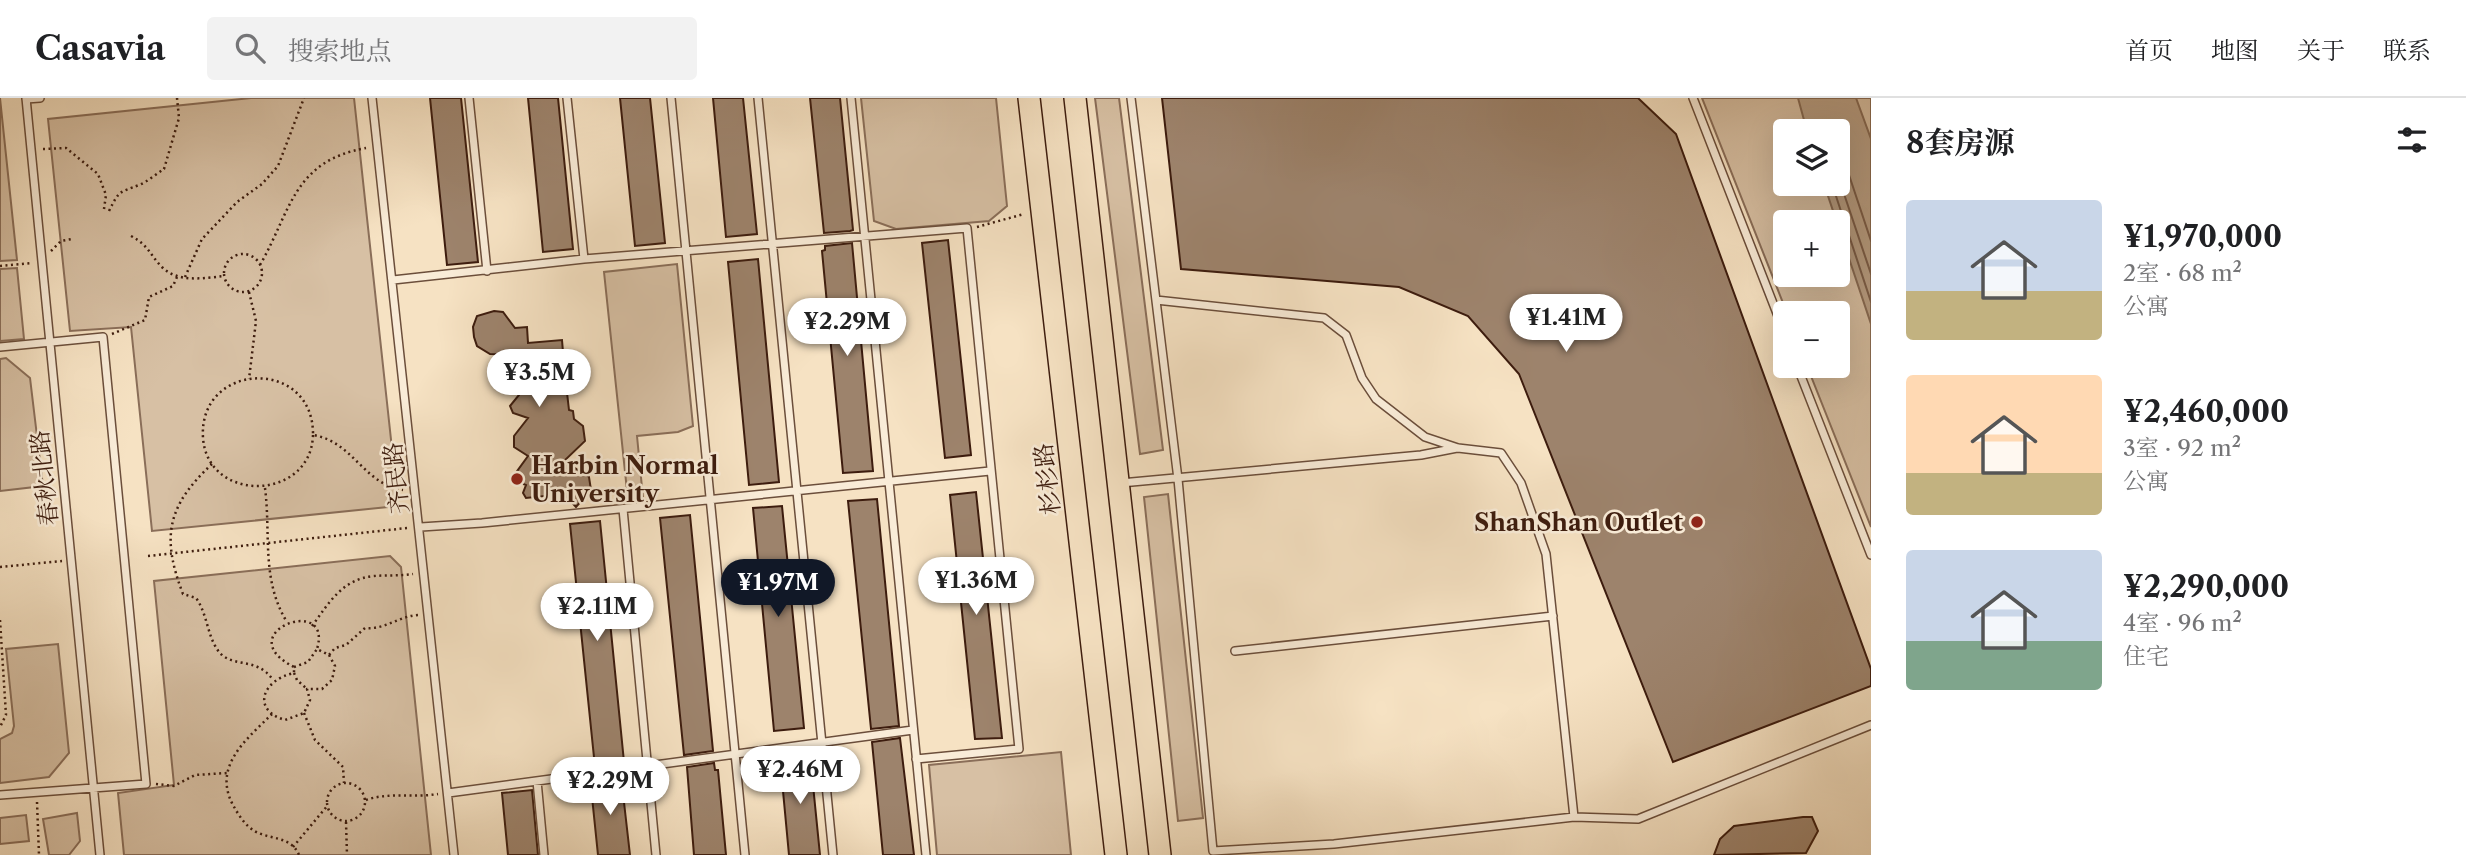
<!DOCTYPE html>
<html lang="zh">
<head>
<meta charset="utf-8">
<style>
	:root { --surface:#fff; --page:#f2f2f2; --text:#202124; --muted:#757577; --line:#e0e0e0; --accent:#111827 }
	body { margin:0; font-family:"Libre Caslon Text","Noto Serif SC",serif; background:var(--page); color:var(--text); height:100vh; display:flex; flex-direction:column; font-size:26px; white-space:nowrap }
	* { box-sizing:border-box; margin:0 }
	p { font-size:23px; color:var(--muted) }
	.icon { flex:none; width:38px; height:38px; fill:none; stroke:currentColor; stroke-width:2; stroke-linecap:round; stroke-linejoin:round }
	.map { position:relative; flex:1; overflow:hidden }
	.panel { display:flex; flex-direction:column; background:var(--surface); width:595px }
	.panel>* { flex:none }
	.buttons { position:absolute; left:1773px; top:21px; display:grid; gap:14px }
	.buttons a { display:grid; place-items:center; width:77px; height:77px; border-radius:7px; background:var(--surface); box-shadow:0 7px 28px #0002; font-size:35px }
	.price { position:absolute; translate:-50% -60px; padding:0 16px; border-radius:24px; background:#fff; color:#222; font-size:23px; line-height:46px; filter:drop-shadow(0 2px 4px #0008) }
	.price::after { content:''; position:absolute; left:50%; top:42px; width:21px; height:16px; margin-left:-10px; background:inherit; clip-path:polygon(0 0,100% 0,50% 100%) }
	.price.active { background:var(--accent); color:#fff }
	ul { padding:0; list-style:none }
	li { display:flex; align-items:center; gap:21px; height:175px; padding:0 35px }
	li span { display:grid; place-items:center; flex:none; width:196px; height:140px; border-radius:7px; color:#555 }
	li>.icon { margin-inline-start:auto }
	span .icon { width:84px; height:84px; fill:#fffc; stroke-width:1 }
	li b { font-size:30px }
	h2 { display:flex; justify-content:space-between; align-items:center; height:84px; padding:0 35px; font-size:30px }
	header { display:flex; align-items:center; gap:42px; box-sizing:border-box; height:98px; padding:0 35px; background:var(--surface); border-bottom:2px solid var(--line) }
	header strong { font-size:33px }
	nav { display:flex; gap:38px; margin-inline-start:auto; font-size:24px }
	.search { width:490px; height:63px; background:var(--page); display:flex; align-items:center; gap:18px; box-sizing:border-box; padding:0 24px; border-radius:7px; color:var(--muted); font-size:26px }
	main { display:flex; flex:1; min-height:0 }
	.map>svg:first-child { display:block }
	.green { fill:#d7c0a4; stroke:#8a6e59; stroke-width:2; fill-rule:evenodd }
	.water { fill:#b79f85; stroke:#866b55; stroke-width:2 }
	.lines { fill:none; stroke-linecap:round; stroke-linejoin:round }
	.shore { stroke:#7a5e4a; stroke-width:2 }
	.building { fill:#9d836c; stroke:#3d1c0e; stroke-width:2 }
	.lane-casing { stroke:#6b4e3b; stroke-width:10 }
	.primary-casing { stroke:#3d1c0e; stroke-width:24 }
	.path { stroke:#3d1c0e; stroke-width:2.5; stroke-dasharray:2 3.5; stroke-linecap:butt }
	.lane { stroke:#f9ecd8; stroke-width:7 }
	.primary { stroke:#f6e2c3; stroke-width:21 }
	.poi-dot { fill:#8f2418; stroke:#f9ecd8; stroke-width:2.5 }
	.labels { text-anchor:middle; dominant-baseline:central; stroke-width:5; stroke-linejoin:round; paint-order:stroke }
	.poi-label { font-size:24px; font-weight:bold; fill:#3d1c0e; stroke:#f9ecd8; text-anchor:start }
	.street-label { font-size:24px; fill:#3d1c0e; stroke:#f9ecd8 }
</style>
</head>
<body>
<header>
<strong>Casavia</strong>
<div class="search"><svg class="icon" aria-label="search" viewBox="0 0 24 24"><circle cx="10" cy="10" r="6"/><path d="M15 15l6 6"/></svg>搜索地点</div>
<nav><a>首页</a><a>地图</a><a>关于</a><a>联系</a></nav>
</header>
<main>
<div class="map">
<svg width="1871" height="757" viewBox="0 0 1871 757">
	<rect width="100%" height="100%" fill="#f6e2c3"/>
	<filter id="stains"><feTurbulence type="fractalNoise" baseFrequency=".00286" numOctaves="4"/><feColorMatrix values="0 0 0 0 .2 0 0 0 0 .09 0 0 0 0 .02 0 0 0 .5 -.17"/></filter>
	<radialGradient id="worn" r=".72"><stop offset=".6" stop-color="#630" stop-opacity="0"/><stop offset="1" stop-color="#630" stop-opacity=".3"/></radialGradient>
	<path class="green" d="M0 0 17 162 0 163Z
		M251 0H354L397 397 388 409 152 433 131 229 70 233 48 21Z
		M861 0H996L1007 108 989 123 896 131 874 123Z
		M1095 0H1119L1163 352 1140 356Z
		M1702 0H1871V429L1807 268H1838V215H1787ZM1785 33H1838V86H1785ZM1785 124H1838V177H1785Z
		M677 166 693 328 678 334 637 338 643 400 628 402 604 174Z
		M17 170 24 241 0 243V171Z
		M6 260 30 280 43 388 0 393V261Z
		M1168 396 1203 720 1178 723 1144 399Z
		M390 458 401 469 431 757H124L118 695 174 687 154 483Z
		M58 546 69 655 49 679 0 685V641L12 635 14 628 6 551Z
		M1061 654 1071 757H937L929 667Z
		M77 715 80 743 69 757H49L43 721Z
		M26 717 29 743 0 746V720Z"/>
	<path class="water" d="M1798 0H1856L1871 41V226L1824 86H1838V33H1807Z"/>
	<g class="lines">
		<path class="shore" d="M1838 63 1849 77 1871 143
			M1838 78 1871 176
			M1832 86 1871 204"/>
	</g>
	<path class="building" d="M430 0H461L478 164 447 167Z
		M528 0H558L573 151 543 154Z
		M620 0H650L665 145 635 148Z
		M713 0H743L757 136 726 139Z
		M810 0H840L853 132 850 133 824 135Z
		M1162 0H1638L1676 36 1871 571V588L1673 664 1519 276 1468 218 1399 189 1181 171Z
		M948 142 971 357 945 360 922 145Z
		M852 145 873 373 843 375 822 153 825 152V148Z
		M758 161 779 384 749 387 728 164Z
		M494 213 503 214 515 230 527 229 528 245 562 242 564 266 569 269 572 278 566 286 569 312 573 313 574 321 583 328 585 343 564 363 589 379 591 392 576 409 564 396 526 400 523 395 526 387 518 384 515 376 528 358 514 349V338L528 320 513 315 510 308 519 297 514 257 490 256 477 248 474 239 473 229 477 218Z
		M976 394 1002 640 975 641 950 397Z
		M877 401 899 628 871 631 848 403Z
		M782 408 804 630 774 633 753 410Z
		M690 417 713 653 684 657 660 420Z
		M600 423 624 664 595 669 570 426Z
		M900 640 914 757H883L872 644Z
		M810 657 820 757H789L780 661Z
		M714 665 715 672H718L726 757H694L687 669Z
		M621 678 630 757H598L591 689 596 688V681Z
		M532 692 538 757H508L502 695Z
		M1803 719H1812L1818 733 1806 755 1714 757 1720 741 1734 728Z"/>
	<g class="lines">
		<defs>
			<path id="lane" d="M26 0 100 757
				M372 0 454 757
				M469 0 487 173
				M567 0 584 161
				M671 0 745 757
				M758 0 833 757
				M851 0 926 757
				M1131 0 1178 381 1213 753 1334 746 1574 719 1638 721 1871 627
				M1693 0 1785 236
				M26 1 40 0
				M393 182 584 161 967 130 1019 651 916 661
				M1156 202 1324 220 1346 237 1362 280 1376 301 1425 339 1458 350 1501 355 1521 385 1546 456 1574 719
				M0 249 103 239 146 686 0 697
				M1797 268 1871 457
				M1121 385 1421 357 1457 350
				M623 411 656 757
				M421 429 482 425 990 373
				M1235 553 1553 518
				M537 683 544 757
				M448 695 913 632"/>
			<path id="primary" d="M1029 0 1116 757
				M1075 0 1160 757"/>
		</defs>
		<use href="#lane" class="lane-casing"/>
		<use href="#primary" class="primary-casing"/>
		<path class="path" d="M43 51 66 50 98 76 106 97 104 111
			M109 113C120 91 119 95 139 87 147 84 156 76 164 71L179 20 177 0
			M977 129 1024 116
			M131 138C150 148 150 158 163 170 179 185 205 180 224 178
			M51 153 61 143 72 141
			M224 175a19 19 0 1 1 38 0a19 19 0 1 1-38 0Z
			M260 167C291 113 293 63 366 50
			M0 168 32 165
			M185 179 202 141 237 104 262 86 278 68 304 0
			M249 194 256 223 249 281
			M112 236 145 222 149 199 173 188 177 179
			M313 337C311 403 208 406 203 340 198 263 314 259 313 337 354 344 363 386 403 392
			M212 366C167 408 161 439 183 496L196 500C207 515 207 536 217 551 230 572 256 557 273 582
			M265 390C271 437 261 482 287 524
			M148 458 407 430
			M0 469 62 463
			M0 522 6 617 0 629
			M312 528C329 505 342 481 374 478 387 477 400 478 413 476
			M329 557 335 568 332 582 322 591H307L310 602 304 615 285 622C251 612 262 582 294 575V569C227 535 334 495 317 551L329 557 335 550 346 547 365 530C385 532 399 518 418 517
			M294 569 308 564 317 551
			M294 575 297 582 307 591
			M304 615 315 642 343 669 344 685
			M272 616C247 641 212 668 233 707 238 716 244 726 253 732 267 742 291 737 299 757
			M327 704a19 19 0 1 1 38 0a19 19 0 1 1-38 0Z
			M156 686 174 688 195 677 227 675
			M366 702C388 694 414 700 438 696
			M37 704 39 757
			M346 724 347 757
			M293 749 328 707"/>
		<use href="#lane" class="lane"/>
		<use href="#primary" class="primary"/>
	</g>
	<g class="poi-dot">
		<circle cx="517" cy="381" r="7"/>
		<circle cx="1697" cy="424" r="7"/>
	</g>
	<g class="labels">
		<g class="poi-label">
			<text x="531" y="367">Harbin Normal<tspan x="531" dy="28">University</tspan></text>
			<text x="1683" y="424" text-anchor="end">ShanShan Outlet</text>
		</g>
		<g class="street-label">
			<text transform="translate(44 380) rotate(-96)">春秋北路</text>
			<text transform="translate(396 380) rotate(-96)">齐民路</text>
			<text transform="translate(1047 381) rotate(-97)">杉杉路</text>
		</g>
	</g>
	<rect width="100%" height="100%" filter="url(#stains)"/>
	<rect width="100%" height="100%" fill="url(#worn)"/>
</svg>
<div class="buttons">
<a><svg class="icon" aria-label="layers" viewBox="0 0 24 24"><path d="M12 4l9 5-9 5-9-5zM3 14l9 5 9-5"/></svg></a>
<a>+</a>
<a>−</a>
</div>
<b class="price" style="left:1566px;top:256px">¥1.41M</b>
<b class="price" style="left:847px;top:260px">¥2.29M</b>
<b class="price" style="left:539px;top:311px">¥3.5M</b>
<b class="price" style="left:976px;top:519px">¥1.36M</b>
<b class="price active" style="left:778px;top:521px">¥1.97M</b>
<b class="price" style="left:597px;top:545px">¥2.11M</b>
<b class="price" style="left:800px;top:708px">¥2.46M</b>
<b class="price" style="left:610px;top:719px">¥2.29M</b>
</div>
<section class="panel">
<h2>8套房源<svg class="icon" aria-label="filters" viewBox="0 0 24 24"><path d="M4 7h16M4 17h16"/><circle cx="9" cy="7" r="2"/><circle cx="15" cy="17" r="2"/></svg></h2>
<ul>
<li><span style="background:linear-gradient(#c9d6e8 65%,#c2b280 0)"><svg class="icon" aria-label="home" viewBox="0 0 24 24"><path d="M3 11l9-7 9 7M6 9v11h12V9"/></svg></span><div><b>¥1,970,000</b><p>2室 · 68 m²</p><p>公寓</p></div></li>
<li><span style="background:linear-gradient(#ffd9b3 70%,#c2b280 0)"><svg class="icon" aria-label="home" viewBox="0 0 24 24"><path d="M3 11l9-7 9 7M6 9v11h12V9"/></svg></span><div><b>¥2,460,000</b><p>3室 · 92 m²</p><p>公寓</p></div></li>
<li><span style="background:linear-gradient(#c9d6e8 65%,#7fa58c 0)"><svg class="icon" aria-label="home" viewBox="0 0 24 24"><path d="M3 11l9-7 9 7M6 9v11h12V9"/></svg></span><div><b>¥2,290,000</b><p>4室 · 96 m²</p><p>住宅</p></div></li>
</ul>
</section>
</main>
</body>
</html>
